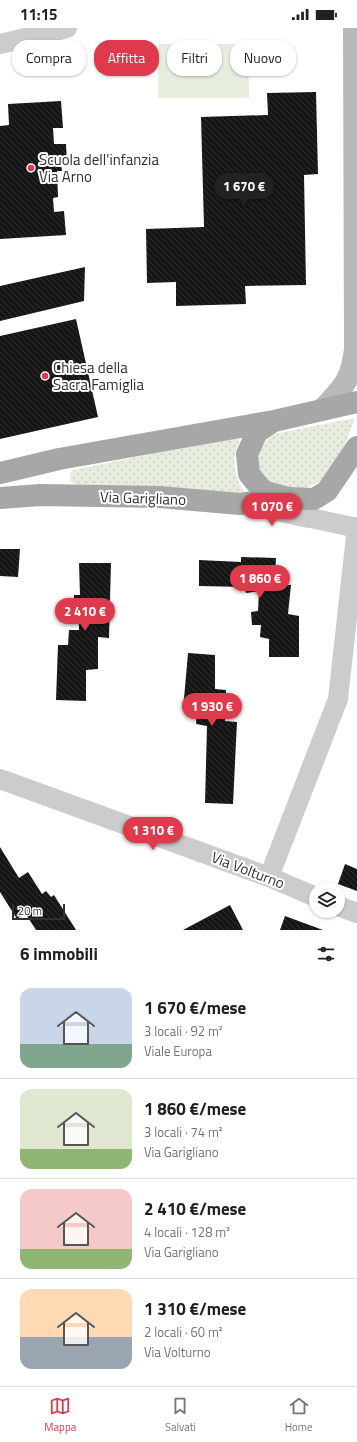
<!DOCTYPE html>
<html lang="it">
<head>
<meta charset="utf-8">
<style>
	:root { --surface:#fff; --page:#f6f6f6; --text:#202124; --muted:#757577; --line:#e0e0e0; --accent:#dd3b4b }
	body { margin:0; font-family:"Titillium Web",sans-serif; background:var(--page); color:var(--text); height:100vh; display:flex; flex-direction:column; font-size:15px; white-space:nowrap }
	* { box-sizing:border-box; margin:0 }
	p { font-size:13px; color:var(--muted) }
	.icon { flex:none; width:22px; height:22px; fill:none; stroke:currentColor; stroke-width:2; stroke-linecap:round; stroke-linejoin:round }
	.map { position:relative; height:902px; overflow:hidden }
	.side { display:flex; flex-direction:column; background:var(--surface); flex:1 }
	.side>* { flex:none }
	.guide { position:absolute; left:12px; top:12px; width:333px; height:36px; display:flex; gap:8px }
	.tools { position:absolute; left:309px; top:854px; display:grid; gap:8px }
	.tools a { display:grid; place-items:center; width:36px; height:36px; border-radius:50%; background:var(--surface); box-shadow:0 1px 3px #0004; font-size:20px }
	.scale { position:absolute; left:12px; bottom:10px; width:53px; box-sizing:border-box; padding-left:4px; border:2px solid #2f2f2f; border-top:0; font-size:11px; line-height:14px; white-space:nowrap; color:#2f2f2f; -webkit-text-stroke:3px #fff; paint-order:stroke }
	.price { position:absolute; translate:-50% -34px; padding:0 9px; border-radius:14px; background:var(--accent); color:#fff; font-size:13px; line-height:26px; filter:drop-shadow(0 1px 2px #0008) }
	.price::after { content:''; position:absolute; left:50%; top:24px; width:12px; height:9px; margin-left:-6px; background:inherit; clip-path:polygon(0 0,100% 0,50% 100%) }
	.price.selected { background:#222; color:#fff }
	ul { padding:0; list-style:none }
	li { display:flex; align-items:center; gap:12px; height:100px; padding:0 20px }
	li+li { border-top:1px solid var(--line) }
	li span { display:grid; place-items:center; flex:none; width:112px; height:80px; border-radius:12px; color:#555 }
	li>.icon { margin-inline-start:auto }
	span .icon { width:48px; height:48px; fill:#fffc; stroke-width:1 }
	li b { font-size:17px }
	h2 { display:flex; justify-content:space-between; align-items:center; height:48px; padding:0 20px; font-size:17px }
	.pill { padding:0 14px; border-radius:16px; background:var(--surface); box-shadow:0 1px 3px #0004; font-size:14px; line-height:36px }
	.pill.selected { background:var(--accent); color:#fff }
	.status { display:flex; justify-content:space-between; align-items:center; height:28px; padding:0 20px; background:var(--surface); direction:ltr }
	.status svg { height:11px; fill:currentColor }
	.menu { display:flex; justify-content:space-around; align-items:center; height:56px; border-top:1px solid var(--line); background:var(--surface); font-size:11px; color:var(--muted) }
	.menu a { display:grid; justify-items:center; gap:2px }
	.menu .selected { color:var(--accent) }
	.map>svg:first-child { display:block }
	.green { fill:url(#green-dots) }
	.pitch { fill:#e6ecde }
	.building { fill:url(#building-back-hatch) }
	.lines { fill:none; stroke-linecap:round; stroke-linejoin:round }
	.street { stroke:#ccc; stroke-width:20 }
	.secondary { stroke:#b9b9b9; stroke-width:22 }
	.primary { stroke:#a7a7a7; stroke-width:22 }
	.poi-dot { fill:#dd3b4b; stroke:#fff; stroke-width:1.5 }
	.labels { text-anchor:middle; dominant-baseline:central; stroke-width:4; stroke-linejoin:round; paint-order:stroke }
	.poi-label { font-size:15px; fill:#2f2f2f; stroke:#fff; text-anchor:start }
	.street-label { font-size:15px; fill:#2f2f2f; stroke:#fff }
</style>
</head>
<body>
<div class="status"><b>11:15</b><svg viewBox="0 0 49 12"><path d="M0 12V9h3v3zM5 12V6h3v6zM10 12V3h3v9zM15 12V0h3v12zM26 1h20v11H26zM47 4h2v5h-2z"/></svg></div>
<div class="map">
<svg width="357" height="902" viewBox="0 0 357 902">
	<defs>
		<pattern id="green-dots" width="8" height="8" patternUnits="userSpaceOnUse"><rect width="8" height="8" fill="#e6ecde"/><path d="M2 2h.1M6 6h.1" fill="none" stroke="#c6cbbf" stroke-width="1.8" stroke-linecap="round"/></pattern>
		<pattern id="building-back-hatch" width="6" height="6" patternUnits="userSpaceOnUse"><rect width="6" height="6" fill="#161616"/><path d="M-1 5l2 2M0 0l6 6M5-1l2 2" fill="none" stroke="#303030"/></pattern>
	</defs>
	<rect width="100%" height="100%" fill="#fff"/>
	<path class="green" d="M355 390C344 417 337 451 305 460 296 462 280 459 271 459L259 446 258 425 267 411 276 406 289 403Z
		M240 410C231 432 233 448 246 467L78 458 72 455C69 450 69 447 73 442L156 425Z"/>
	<path class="pitch" d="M158 16H248L249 70H158Z"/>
	<path class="building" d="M316 64 318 146 304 147 306 257 245 258 246 276 176 278V254L147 255 146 201 204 199 201 89 268 87 267 65Z
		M61 73 63 100H53L54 116H66L67 136H61L62 143H57L58 169 53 170 54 184 64 183 66 207 0 211V98L9 97 8 76Z
		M85 239 84 273 0 293V258Z
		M76 291 98 389 0 411V308Z
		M0 521H20L18 549 0 548Z
		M241 529 276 530 275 548 285 549 284 557H291L288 586 299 588V629H269V611L260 609 261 597H252L251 584 258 583 259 563 246 565 244 559 199 558V532L241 534Z
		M79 535H111L109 610 98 609V641L86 642V673L56 672 58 617H68L69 602H79V576H74V567H80Z
		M188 625 215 627V661L226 662 225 693 237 694 233 776 205 775 207 698 196 696 197 682H183Z
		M0 819 19 850 28 844 42 866 46 863 51 869 54 867 76 902H36L25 885 17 891 0 864Z
		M345 836 357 841V863L338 856Z
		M230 877 243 902H183Z
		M285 888 323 902H280Z"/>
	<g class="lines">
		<path class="street" d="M0 16 67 0
			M286 470 311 490 357 500
			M246 477 309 490
			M0 751 269 849 316 869
			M269 849 338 671 357 499
			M338 878 357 885"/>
		<path class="secondary" d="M323 381C344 358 351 353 355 321L354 0"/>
		<path class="primary" d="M274 393 257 404 247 426 249 446 263 463 285 469
			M0 445 59 431 274 393 357 374
			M0 470 40 467 159 469 240 476 286 470 314 471 327 463 357 419"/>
	</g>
	<g class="poi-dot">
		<circle cx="31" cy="140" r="4"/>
		<circle cx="45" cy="348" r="4"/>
	</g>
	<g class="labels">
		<g class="poi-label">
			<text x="39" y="131">Scuola dell'infanzia<tspan x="39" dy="17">Via Arno</tspan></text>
			<text x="53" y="339">Chiesa della<tspan x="53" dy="17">Sacra Famiglia</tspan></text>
		</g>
		<g class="street-label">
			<text transform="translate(143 470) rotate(2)">Via Garigliano</text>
			<text transform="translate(248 842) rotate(21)">Via Volturno</text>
		</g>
	</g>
</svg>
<div class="tools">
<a><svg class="icon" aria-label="layers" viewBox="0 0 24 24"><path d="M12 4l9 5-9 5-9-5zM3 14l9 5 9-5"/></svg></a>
</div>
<div class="scale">20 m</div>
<b class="price selected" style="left:244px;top:179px">1 670 €</b>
<b class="price" style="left:272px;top:499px">1 070 €</b>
<b class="price" style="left:260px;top:571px">1 860 €</b>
<b class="price" style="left:85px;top:604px">2 410 €</b>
<b class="price" style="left:212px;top:699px">1 930 €</b>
<b class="price" style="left:153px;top:823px">1 310 €</b>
<div class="guide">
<a class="pill">Compra</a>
<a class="pill selected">Affitta</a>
<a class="pill">Filtri</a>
<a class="pill">Nuovo</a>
</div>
</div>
<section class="side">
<h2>6 immobili<svg class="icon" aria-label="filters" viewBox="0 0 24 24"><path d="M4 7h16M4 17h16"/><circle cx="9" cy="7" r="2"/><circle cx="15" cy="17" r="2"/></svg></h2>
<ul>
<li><span style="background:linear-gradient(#c9d6e8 70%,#7fa58c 0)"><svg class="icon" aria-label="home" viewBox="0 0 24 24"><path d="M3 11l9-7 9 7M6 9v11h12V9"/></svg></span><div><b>1 670 €/mese</b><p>3 locali · 92 m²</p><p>Viale Europa</p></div></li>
<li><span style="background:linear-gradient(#dfe7d0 75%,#8fb573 0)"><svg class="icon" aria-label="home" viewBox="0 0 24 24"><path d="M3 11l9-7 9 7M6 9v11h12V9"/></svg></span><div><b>1 860 €/mese</b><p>3 locali · 74 m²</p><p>Via Garigliano</p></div></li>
<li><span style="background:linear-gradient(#f6c9c9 75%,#8fb573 0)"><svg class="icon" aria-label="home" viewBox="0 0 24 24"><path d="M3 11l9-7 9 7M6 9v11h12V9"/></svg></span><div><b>2 410 €/mese</b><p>4 locali · 128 m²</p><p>Via Garigliano</p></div></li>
<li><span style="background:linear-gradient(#ffd9b3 60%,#9aa5b1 0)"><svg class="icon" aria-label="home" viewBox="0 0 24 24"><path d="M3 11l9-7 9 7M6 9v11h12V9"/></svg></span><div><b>1 310 €/mese</b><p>2 locali · 60 m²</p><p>Via Volturno</p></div></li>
</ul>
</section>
<nav class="menu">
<a class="selected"><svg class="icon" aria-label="map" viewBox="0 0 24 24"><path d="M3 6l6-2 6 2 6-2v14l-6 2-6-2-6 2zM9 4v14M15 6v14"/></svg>Mappa</a>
<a><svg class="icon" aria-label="saved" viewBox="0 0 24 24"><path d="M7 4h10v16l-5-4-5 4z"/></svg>Salvati</a>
<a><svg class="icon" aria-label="home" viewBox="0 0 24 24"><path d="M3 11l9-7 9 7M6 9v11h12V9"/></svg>Home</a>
</nav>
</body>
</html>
